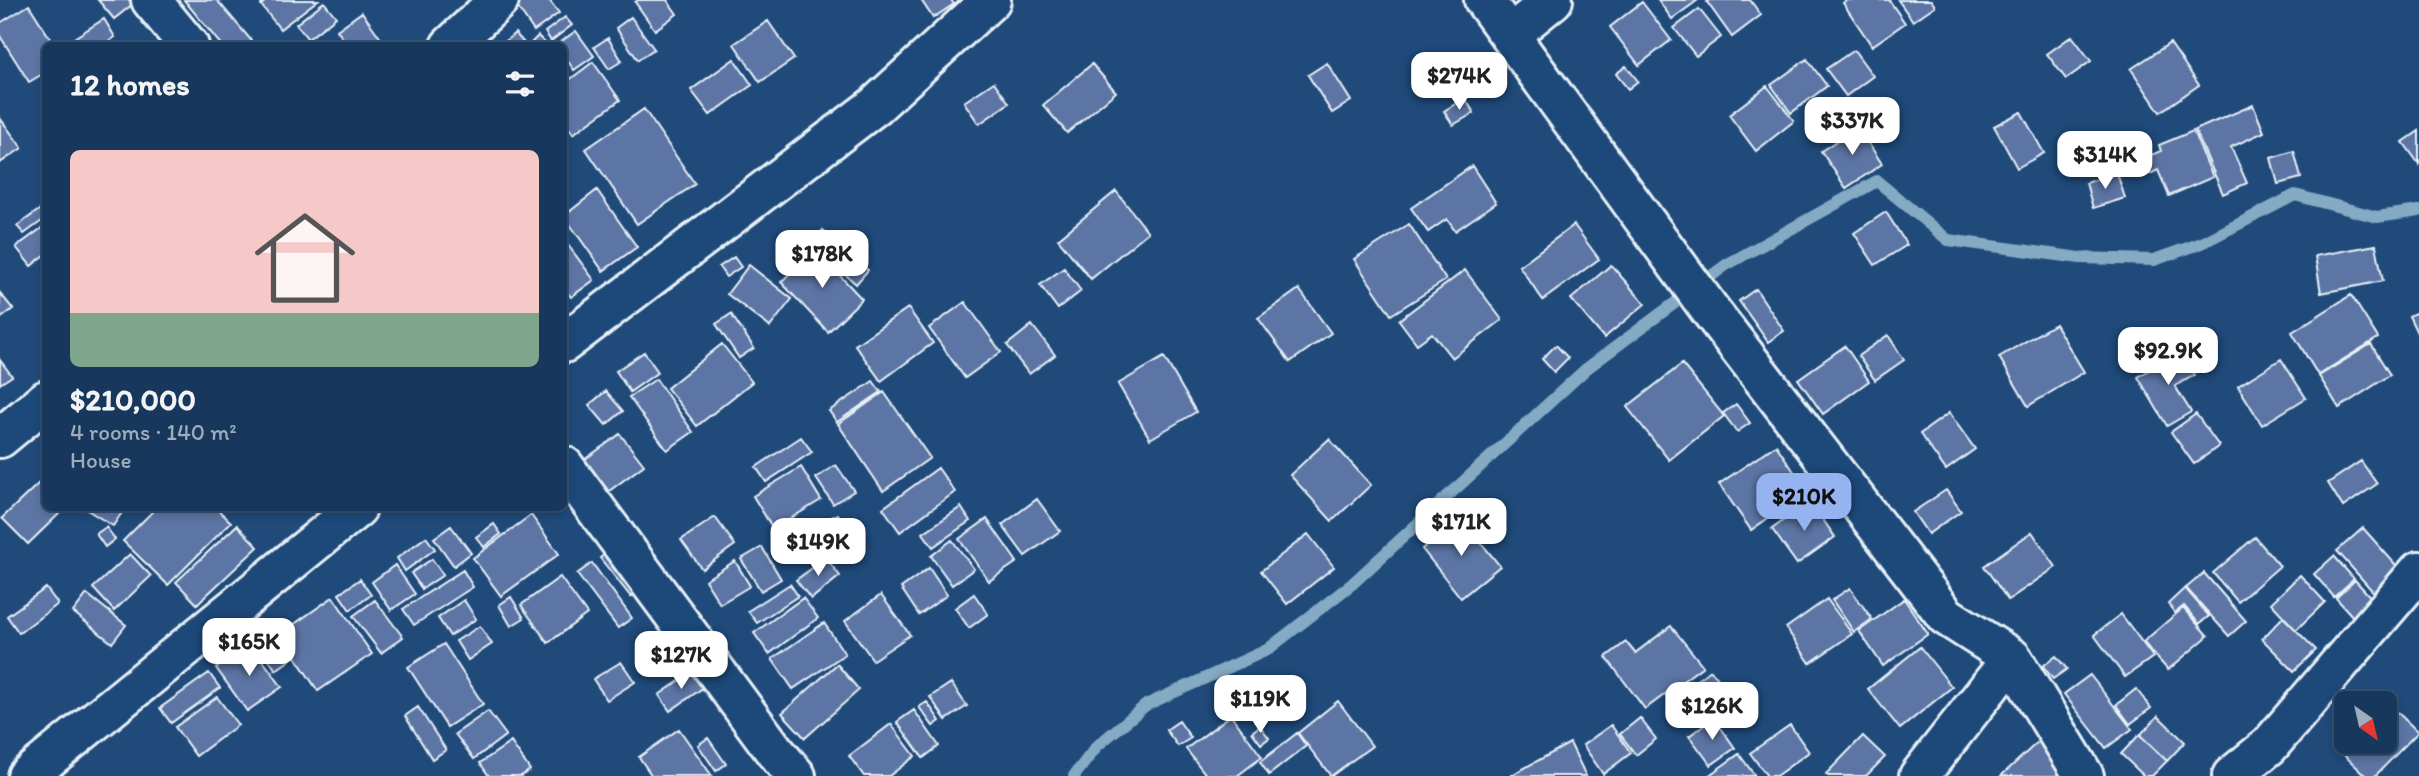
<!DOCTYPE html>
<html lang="en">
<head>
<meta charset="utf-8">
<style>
	:root { --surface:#17385c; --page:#203f62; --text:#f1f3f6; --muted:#9eacbb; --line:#365272; --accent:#95b2f1 }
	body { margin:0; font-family:Itim,sans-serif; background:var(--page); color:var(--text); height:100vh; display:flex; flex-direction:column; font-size:26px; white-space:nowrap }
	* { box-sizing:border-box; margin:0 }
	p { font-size:23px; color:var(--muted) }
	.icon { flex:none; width:38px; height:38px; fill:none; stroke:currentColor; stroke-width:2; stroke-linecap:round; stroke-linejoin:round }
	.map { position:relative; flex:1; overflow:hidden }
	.side { position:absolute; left:42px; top:42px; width:525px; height:469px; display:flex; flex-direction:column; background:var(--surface); border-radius:10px; box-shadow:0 4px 10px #0003,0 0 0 2px var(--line) }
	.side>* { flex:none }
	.needle { width:46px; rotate:146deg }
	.controls { position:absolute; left:2334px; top:691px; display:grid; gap:14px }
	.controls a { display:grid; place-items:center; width:63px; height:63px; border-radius:10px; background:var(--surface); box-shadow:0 4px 10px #0003,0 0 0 2px var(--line); font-size:35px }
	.price { position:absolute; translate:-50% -60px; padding:0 16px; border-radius:14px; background:#fff; color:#222; font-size:23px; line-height:46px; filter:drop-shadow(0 2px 4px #0008) }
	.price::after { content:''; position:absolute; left:50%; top:42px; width:21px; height:16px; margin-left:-10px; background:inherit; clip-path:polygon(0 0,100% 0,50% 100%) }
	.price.selected { background:var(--accent); color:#111 }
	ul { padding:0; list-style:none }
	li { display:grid; align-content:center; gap:14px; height:371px; padding:0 28px }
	li span { display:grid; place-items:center; height:217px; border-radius:10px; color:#555 }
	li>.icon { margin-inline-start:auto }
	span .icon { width:126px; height:126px; fill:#fffc; stroke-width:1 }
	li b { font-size:30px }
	h2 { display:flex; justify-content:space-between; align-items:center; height:84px; padding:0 28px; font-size:30px }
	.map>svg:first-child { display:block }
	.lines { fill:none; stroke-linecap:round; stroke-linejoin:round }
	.stream { stroke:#85aac3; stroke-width:12 }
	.building { fill:#5c74a4; stroke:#e8f1f8; stroke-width:2 }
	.street-casing { stroke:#e8f1f8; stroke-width:44 }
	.street { stroke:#1f4a7a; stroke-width:38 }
</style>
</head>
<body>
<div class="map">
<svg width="2419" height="776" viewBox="0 0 2419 776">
	<rect width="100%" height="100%" fill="#1f4a7a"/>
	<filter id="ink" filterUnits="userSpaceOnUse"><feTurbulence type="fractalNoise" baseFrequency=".0143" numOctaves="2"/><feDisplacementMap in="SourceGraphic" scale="14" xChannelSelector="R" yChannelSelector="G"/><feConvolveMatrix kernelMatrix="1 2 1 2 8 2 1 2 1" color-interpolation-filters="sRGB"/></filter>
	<g filter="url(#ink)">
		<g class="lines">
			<path class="stream" d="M1074 776 1097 746 1146 705 1267 650 1352 584 1586 369 1726 265 1877 181 1948 240 2080 258 2154 260 2202 243 2295 195 2377 217 2419 211"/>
		</g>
		<path class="building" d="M98 0H138L114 19Z
			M184 0H217L256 46H222Z
			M267 0H318L280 29 261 5Z
			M549 0 559 13 534 31 513 1Z
			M638 0H667L677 14 655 30 635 2Z
			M921 0H951L954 4 933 18Z
			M1658 0H1698L1672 19Z
			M1710 0H1750L1761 15 1732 37 1707 2Z
			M1847 0H1889L1905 23 1872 46 1843 3Z
			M1898 0H1931L1935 6 1913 21Z
			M324 2 336 17 308 39 296 24Z
			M1642 2 1671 40 1639 65 1610 27Z
			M29 5 55 46H46V72L29 82 0 36V23Z
			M1699 9 1721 37 1696 56 1674 28Z
			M362 12 386 46H348L337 30Z
			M565 17 572 25 551 41 545 32Z
			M631 17 654 49 638 60 616 28Z
			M104 19 115 37 103 46H79L74 38Z
			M768 21 794 59 760 82 734 44Z
			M576 31 594 56 574 70 564 55V46L556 45Z
			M515 33 524 43 500 46Z
			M538 36 548 46H528Z
			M2072 36 2091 61 2066 79 2047 54Z
			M608 38 622 61 609 69 594 47Z
			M2170 43 2199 85 2160 112 2131 69Z
			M1854 50 1873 76 1846 96 1826 69Z
			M734 59 752 85 710 115 691 90Z
			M1807 59 1827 86 1791 113 1771 85Z
			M593 62 620 100 573 134 564 120V84Z
			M1327 63 1351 101 1332 113 1308 75Z
			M1092 64 1116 92 1067 133 1043 105Z
			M1626 66 1638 81 1628 89 1616 74Z
			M994 82 1009 103 979 124 964 102Z
			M1767 86 1794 121 1756 151 1729 115Z
			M1465 98 1474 113 1453 125 1444 111Z
			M2253 105 2264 132 2231 147 2247 183 2223 194 2195 130Z
			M644 109 695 184 637 224 586 149Z
			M2021 112 2044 153 2017 168 1994 126Z
			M0 118 22 148 0 163Z
			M1858 127 1882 164 1846 188 1821 151Z
			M2193 131 2213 177 2169 196 2158 170 2150 174 2144 158 2161 151 2159 145Z
			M2419 131V164L2403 142Z
			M2294 151 2301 178 2278 184 2271 158Z
			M1472 166 1496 203 1455 231 1447 219 1428 232 1411 208Z
			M2117 173 2125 198 2093 208 2086 183Z
			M597 190 637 247 603 271 564 216Z
			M1116 191 1148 232 1091 279 1058 239Z
			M46 205V218L24 234 17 226Z
			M1886 212 1907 245 1875 265 1854 233Z
			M1409 224 1446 280 1391 315 1354 259Z
			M46 225V254L31 266 16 247Z
			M1574 225 1599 259 1543 300 1519 266Z
			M823 230 868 270 856 284 811 243Z
			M568 245 594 280 571 297 564 288V248Z
			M2376 245 2383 281 2321 293 2315 256Z
			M815 249 862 299 828 332 781 282Z
			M734 257 741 267 726 277 719 267Z
			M749 265 792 299 770 327 727 294Z
			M1611 265 1645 304 1604 338 1571 299Z
			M1064 268 1081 291 1058 309 1040 285Z
			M1465 270 1502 320 1452 358 1432 333 1417 344 1399 320Z
			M1299 289 1331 333 1290 362 1258 318Z
			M1756 289 1784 331 1768 342 1739 301Z
			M0 293 13 309 0 319Z
			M2351 295 2378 338 2318 375 2292 332Z
			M965 302 1001 352 965 378 929 328Z
			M908 308 933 343 881 381 855 345Z
			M2419 311V337L2409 316Z
			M731 314 754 348 739 358 716 324Z
			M2055 324 2084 372 2028 406 1999 357Z
			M1032 325 1055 355 1029 374 1007 345Z
			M1888 335 1904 360 1875 380 1858 356Z
			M722 344 752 382 697 426 667 388Z
			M2371 344 2390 375 2339 408 2319 376Z
			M1556 345 1568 358 1554 372 1542 359Z
			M1845 346 1869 381 1823 414 1798 379Z
			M2180 351 2195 375 2175 386 2191 412 2167 426 2138 377Z
			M644 352 658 372 630 392 616 371Z
			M1164 357 1196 412 1150 439 1118 384Z
			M2281 359 2306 398 2262 425 2238 386Z
			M0 360 12 376 0 384Z
			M1682 364 1724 416 1669 460 1627 407Z
			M656 379 693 432 667 450 629 397Z
			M873 381 881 392 837 422 829 411Z
			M606 391 623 411 606 425 589 405Z
			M884 392 930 458 883 491 838 424Z
			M1736 404 1750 423 1737 432 1723 413Z
			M1949 413 1975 449 1946 470 1920 434Z
			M2196 414 2219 446 2194 464 2171 432Z
			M620 434 644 465 597 500 573 468Z
			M801 437 812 452 766 482 756 467Z
			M1329 439 1371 485 1332 521 1290 475Z
			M1776 445 1807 491 1751 530 1719 484Z
			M2361 461 2377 484 2343 507 2328 483Z
			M836 465 854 491 833 504 816 478Z
			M801 467 821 500 773 529 753 496Z
			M938 468 955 492 900 532 883 508Z
			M39 483 46 490V508L64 509 28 544 2 518Z
			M1946 490 1961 511 1928 534 1913 512Z
			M1037 499 1060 531 1025 556 1002 525Z
			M1810 501 1835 537 1797 564 1772 529Z
			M961 507 970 521 933 547 923 533Z
			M84 508H125L113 526Z
			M156 508H216L231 522 168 585 123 541Z
			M838 514 846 529 834 536 826 520Z
			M531 515 559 554 501 596 473 558Z
			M715 517 735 545 702 569 681 540Z
			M1461 518 1500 566 1461 598 1422 549Z
			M987 519 1017 562 989 581 959 539Z
			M494 524 501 534 484 547 476 537Z
			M237 525 258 547 197 604 176 582Z
			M451 526 471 553 454 566 434 538Z
			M106 527 115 539 105 547 96 534Z
			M2363 528 2403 573 2377 596 2337 551Z
			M2032 532 2056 567 2008 600 1984 566Z
			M1308 534 1334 567 1287 604 1261 571Z
			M426 537 435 549 405 571 397 558Z
			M2255 537 2280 566 2238 602 2213 573Z
			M952 540 974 569 952 585 931 556Z
			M762 547 781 579 761 591 741 559Z
			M612 549 643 587 631 597 600 558Z
			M130 554 151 576 114 611 93 588Z
			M2334 556 2354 579 2334 597 2314 574Z
			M826 558 840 576 811 599 796 580Z
			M432 559 443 575 422 589 411 573Z
			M735 561 750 586 720 604 705 580Z
			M592 563 632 618 618 628 577 574Z
			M395 565 415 594 391 610 372 582Z
			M929 568 947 595 919 615 901 588Z
			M463 570 473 587 414 625 403 609Z
			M2204 573 2246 621 2229 636 2186 588Z
			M2300 575 2325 602 2296 630 2271 603Z
			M560 577 587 614 548 643 521 605Z
			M360 579 371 595 350 610 339 594Z
			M2355 580 2374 601 2354 618 2336 598Z
			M790 584 798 596 757 623 748 611Z
			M46 588 58 604 19 633 7 616Z
			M1850 588 1872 619 1854 632 1832 600Z
			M2185 588 2209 616 2199 624 2184 606 2175 613 2168 604Z
			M87 594 126 625 112 643 73 612Z
			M974 594 988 614 969 628 955 608Z
			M881 595 910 635 873 660 845 621Z
			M333 597 372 654 318 691 280 634Z
			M511 597 524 618 511 626 499 605Z
			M803 598 818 618 769 654 754 633Z
			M1827 599 1852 634 1810 663 1786 628Z
			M1904 599 1928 634 1883 666 1859 631Z
			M375 600 403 637 381 653 353 616Z
			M464 600 476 619 450 636 438 618Z
			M2183 608 2208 636 2168 670 2143 642Z
			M2121 614 2153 657 2125 677 2094 635Z
			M2283 617 2316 650 2294 671 2262 639Z
			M824 623 845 654 793 689 772 659Z
			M264 624 290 660 276 670 251 634Z
			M480 626 492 644 468 660 456 641Z
			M1671 626 1703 666 1645 709 1606 657 1626 642 1635 653Z
			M251 644 282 687 247 711 216 668Z
			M444 644 483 704 447 727 408 667Z
			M1920 647 1952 687 1900 729 1868 689Z
			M2056 656 2067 669 2053 679 2043 666Z
			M621 662 635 682 607 700 593 679Z
			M837 664 859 690 805 738 782 713Z
			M1711 670 1719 680 1702 692 1694 682Z
			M692 672 704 687 670 711 659 695Z
			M209 673 220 688 171 723 160 708Z
			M2090 675 2132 729 2106 748 2064 694Z
			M951 683 967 706 946 720 930 697Z
			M2136 689 2151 708 2130 724 2116 705Z
			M217 697 238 725 196 756 175 727Z
			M1338 701 1372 746 1331 776 1298 733Z
			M927 702 940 721 933 726 919 707Z
			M2391 706 2418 732 2375 776H2366L2343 754 2355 742H2385V711Z
			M418 707 446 750 432 759 405 716Z
			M914 710 939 746 923 758 897 722Z
			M488 711 506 735 474 759 455 734Z
			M1231 715 1262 757 1237 776H1207L1186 749Z
			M2158 716 2185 742 2167 761 2140 735Z
			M1640 718 1656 739 1636 755 1620 734Z
			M1714 718 1735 748 1711 765 1689 736Z
			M1179 721 1191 738 1178 746 1166 730Z
			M891 724 915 756 889 776H864L849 756Z
			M1611 725 1631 753 1603 774 1583 745Z
			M1790 725 1809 752 1776 776H1767L1750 753Z
			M1260 726 1269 738 1261 744 1252 732Z
			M679 729 712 776H652L639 757Z
			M1297 733 1306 746 1269 775 1260 762Z
			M2139 735 2167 761 2152 776H2144L2121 754Z
			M1863 736 1885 757 1866 776H1828L1826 774Z
			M708 738 726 764 716 771 698 745Z
			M2041 739 2072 776H2001Z
			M511 742 530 770 521 776H489L480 763Z
			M1570 743 1586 776H1510Z
			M1739 754 1755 776H1708Z"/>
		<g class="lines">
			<defs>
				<path id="street" d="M151 0 189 46
					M1484 0 1710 310 1946 616 2012 658 2084 776
					M1511 34 1553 0
					M450 46 499 0
					M564 343 875 106 991 0
					M0 438 46 400
					M564 466 774 750 796 776
					M27 776 357 508
					M1919 776 2012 658
					M2232 776 2269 746 2419 571"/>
			</defs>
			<use href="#street" class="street-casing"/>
			<use href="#street" class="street"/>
		</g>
	</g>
</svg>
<div class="controls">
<a><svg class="needle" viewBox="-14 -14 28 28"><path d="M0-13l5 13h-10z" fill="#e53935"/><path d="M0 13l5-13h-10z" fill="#9eacbb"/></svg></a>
</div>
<b class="price" style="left:1459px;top:112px">$274K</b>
<b class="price" style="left:1852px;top:157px">$337K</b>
<b class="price" style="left:2105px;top:191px">$314K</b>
<b class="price" style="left:822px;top:290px">$178K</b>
<b class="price" style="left:2168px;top:387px">$92.9K</b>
<b class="price selected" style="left:1804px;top:533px">$210K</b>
<b class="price" style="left:1461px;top:558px">$171K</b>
<b class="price" style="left:818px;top:578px">$149K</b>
<b class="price" style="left:249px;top:678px">$165K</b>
<b class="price" style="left:681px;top:691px">$127K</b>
<b class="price" style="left:1260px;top:735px">$119K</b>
<b class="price" style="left:1712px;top:742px">$126K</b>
<section class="side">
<h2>12 homes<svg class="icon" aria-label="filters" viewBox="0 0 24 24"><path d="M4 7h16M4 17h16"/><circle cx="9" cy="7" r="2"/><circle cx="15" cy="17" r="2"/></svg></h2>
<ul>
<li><span style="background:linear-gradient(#f6c9c9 75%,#7fa58c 0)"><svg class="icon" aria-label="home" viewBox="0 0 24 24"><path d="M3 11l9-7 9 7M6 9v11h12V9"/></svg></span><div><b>$210,000</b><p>4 rooms · 140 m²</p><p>House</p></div></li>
</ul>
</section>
</div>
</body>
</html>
